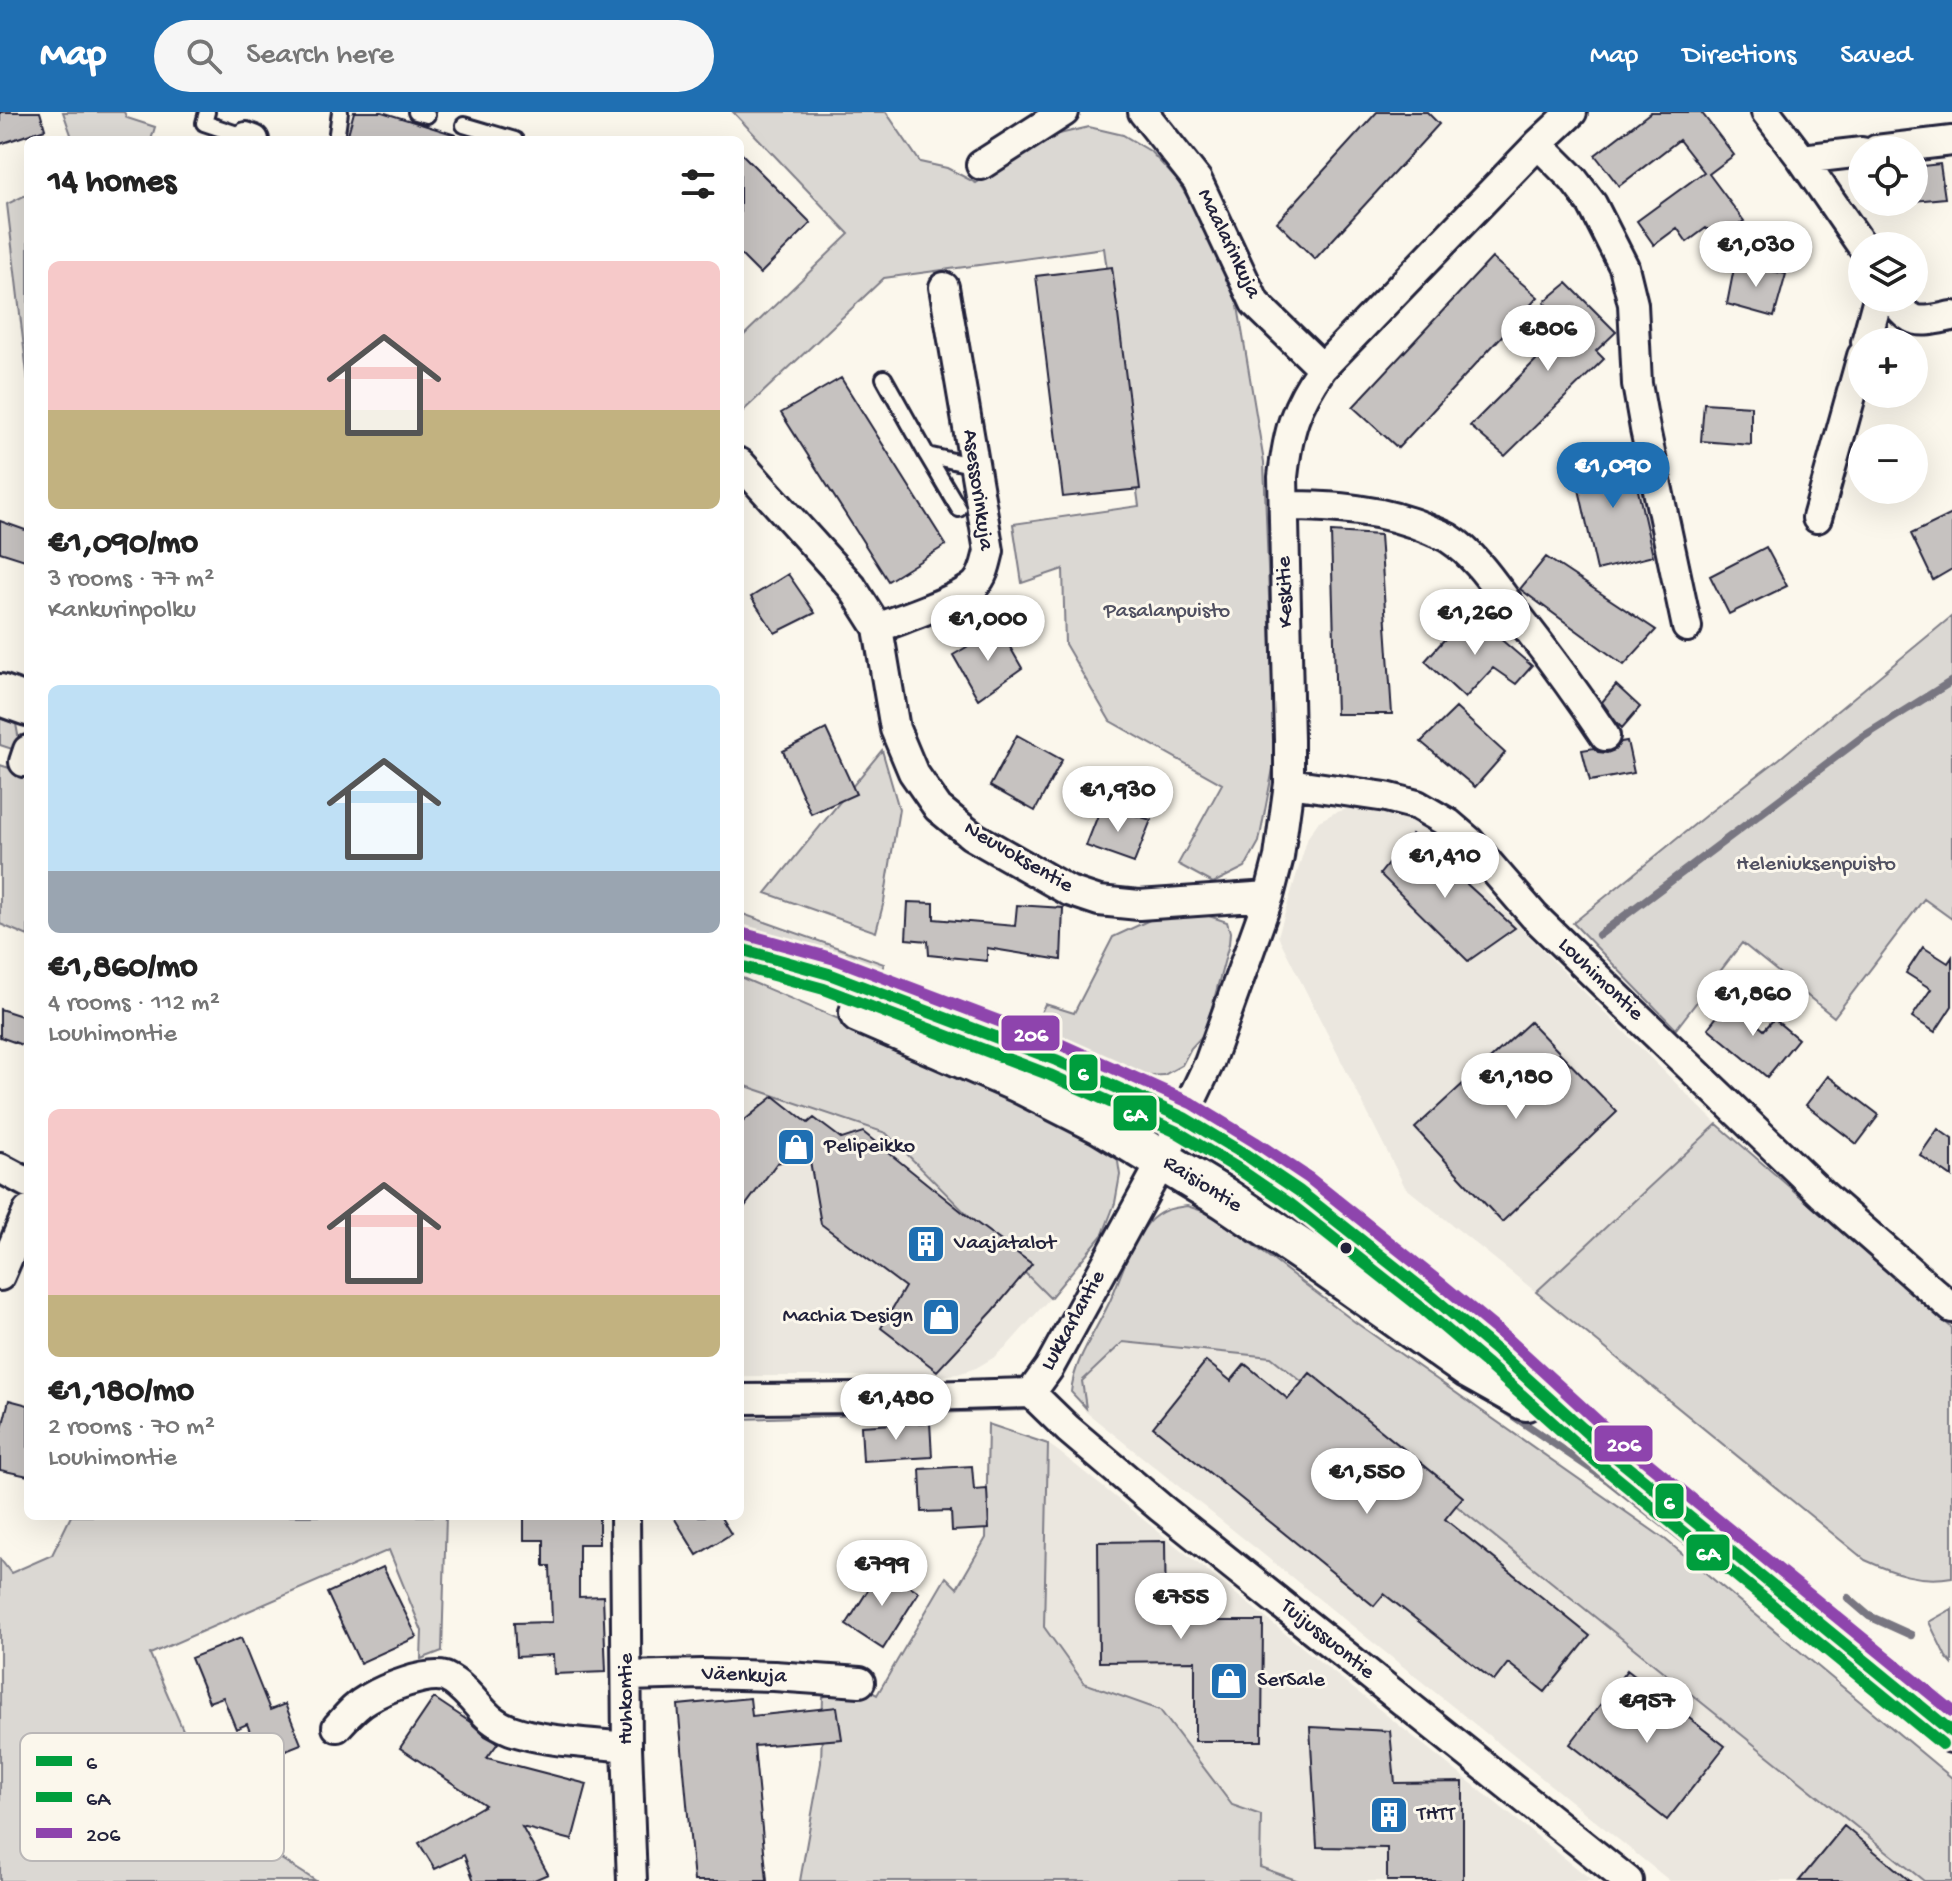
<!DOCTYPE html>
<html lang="en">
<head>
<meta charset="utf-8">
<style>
	:root { --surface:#fff; --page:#f6f6f6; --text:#222; --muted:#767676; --accent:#1f6fb2 }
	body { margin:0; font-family:"Gochi Hand",sans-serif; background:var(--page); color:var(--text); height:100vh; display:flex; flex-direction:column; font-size:30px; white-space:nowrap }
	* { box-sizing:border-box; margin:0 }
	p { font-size:26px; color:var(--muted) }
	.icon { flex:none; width:44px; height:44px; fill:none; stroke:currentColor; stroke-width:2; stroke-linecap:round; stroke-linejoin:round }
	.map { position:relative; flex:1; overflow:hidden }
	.side { position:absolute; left:24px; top:24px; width:720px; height:1384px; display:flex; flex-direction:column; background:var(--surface); border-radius:12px; box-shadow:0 8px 32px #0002 }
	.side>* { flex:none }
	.fabs { position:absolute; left:1848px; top:24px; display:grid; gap:16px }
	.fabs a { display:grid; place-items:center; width:80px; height:80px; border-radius:50%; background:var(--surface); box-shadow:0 8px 32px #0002; font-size:40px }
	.price { position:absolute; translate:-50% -68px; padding:0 18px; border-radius:28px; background:#fff; color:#222; font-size:26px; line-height:52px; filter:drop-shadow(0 2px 4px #0008) }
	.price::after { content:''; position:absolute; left:50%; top:48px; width:24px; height:18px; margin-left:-12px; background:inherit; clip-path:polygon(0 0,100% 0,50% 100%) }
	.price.active { background:var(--accent); color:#fff }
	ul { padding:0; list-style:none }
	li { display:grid; align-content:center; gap:16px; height:424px; padding:0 24px }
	li span { display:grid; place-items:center; height:248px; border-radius:12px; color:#555 }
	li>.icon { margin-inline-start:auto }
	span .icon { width:144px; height:144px; fill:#fffc; stroke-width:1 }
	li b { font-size:34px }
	h2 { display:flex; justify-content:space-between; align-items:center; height:96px; padding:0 24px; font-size:34px }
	header { display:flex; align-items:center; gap:48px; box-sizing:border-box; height:112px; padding:0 40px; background:var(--accent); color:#fff }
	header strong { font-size:38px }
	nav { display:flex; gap:44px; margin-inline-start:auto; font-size:28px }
	.search { width:560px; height:72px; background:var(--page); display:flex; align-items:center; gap:20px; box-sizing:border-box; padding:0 28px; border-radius:44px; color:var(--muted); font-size:30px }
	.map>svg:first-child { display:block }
	.built { fill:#ebe7df }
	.green { fill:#dbd8d3; stroke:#7e7d87; stroke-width:2 }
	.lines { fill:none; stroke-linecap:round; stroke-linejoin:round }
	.stream { stroke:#787681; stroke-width:8 }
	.building { fill:#c6c2c0; stroke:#22223b; stroke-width:2 }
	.service-casing { stroke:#22223b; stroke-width:20 }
	.minor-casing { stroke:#22223b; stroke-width:34 }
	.secondary-casing { stroke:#22223b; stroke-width:46 }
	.service { stroke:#fbf7ec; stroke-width:14 }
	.minor { stroke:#fbf7ec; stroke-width:28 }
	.secondary { stroke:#fbf7ec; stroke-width:40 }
	.bus-1-casing { stroke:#fbf7ec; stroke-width:18 }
	.bus-2-casing { stroke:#fbf7ec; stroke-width:18 }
	.bus-3-casing { stroke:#fbf7ec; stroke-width:18 }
	.bus-1 { stroke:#009e3d; stroke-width:12 }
	.bus-2 { stroke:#009e3d; stroke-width:12 }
	.bus-3 { stroke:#8e44ad; stroke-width:12 }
	.bus-dot { fill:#22223b; stroke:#fbf7ec; stroke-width:3 }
	.labels { text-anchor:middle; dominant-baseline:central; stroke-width:6; stroke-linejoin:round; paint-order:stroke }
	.street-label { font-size:22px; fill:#22223b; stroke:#fbf7ec }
	.park-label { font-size:22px; fill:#505061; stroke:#fbf7ec }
	.poi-label { font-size:22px; fill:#22223b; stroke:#fbf7ec; text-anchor:start }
	.key { fill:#fbf7ec; stroke:#bab7b7; stroke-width:2 }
	.key-label { font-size:22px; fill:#22223b }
	.line-badge { stroke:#fbf7ec; stroke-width:3 }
	.badge-label { font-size:22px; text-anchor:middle; font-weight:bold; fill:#fff }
</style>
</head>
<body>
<header>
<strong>Map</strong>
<div class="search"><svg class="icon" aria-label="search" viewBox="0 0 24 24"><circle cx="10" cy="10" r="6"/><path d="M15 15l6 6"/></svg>Search here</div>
<nav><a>Map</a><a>Directions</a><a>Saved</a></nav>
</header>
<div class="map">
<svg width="1952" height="1769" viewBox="0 0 1952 1769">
	<rect width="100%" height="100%" fill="#fbf7ec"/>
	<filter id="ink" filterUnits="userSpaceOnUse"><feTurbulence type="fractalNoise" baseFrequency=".0125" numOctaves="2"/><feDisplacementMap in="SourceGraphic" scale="16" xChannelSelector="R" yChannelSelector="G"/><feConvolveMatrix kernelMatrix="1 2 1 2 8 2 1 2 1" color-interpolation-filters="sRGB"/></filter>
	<g filter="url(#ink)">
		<path class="built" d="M1375 690 1408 700 1571 867 1717 1012 1536 1180 1405 1075 1278 824 1308 725 1319 709 1336 700Z
			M740 972 886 1021 1050 1186 1008 1233 993 1246 976 1256 958 1262 939 1264H740Z
			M1099 1228 1271 1245 1924 1769H1670L1086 1300 1077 1285 1079 1271Z
			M1048 1332 1058 1339 1593 1769H1299L1260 1755 1261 1703 1232 1693 1160 1598 1084 1571 1044 1515Z"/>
		<path class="green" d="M63 0H124L127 6 155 15 151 28H73Z
			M733 0H886L920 50 947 56 976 71 1018 44 1055 23 1089 15 1123 23 1150 39 1177 68 1205 114 1236 182 1264 350 1275 646 1259 730 1245 755 1213 771 1178 752 1222 672 1110 609 1065 532 1063 457 1022 471 1013 412 1139 394 1104 136 884 166 740 302V227L849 122Z
			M28 82V270L7 92Z
			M1952 504V807L1924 787 1834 905 1742 831 1676 917 1573 811 1710 700 1779 647Z
			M0 606 16 612 19 628 16 635 12 637 0 633Z
			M882 638 899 697 884 789 876 820 766 781Z
			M0 653 28 662V824L0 812Z
			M740 801 884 852 880 862 798 838 740 816Z
			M1200 801 1227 810 1230 820 1229 832 1205 921 1191 936 1182 953 1164 963 1148 964 1039 914V905L1045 892 1074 901 1113 825 1156 805Z
			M740 865 1029 988 1117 1043 1120 1063 1115 1091 1103 1122 1050 1186 886 1021 740 972Z
			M1717 1012 1952 1216V1465C1920 1471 1894 1461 1865 1448L1536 1180Z
			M1187 1094 1212 1102 1355 1210 1666 1428 1952 1666V1769H1924L1271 1245 1123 1230 1082 1269 1086 1296 1071 1280C1074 1248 1096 1219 1110 1189 1122 1162 1129 1134 1148 1111 1160 1098 1171 1096 1187 1094Z
			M740 1287 1046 1295 1027 1298 740 1307Z
			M988 1312 1048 1332 1044 1515 1084 1571 1160 1598 1232 1693 1261 1703 1260 1755 1299 1769H800L821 1651 823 1585 853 1570 877 1583 946 1465 957 1476 986 1426Z
			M71 1404H446L442 1539 421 1547 422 1519 389 1438 150 1542 223 1710 316 1769H0V1447L11 1461 52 1443Z
			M1952 1497V1552L1946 1545 1929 1510Z"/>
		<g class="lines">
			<path class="stream" d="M1599 823 1861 626 1952 569
				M1500 1295 1609 1369 1740 1472
				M1848 1486 1869 1504 1911 1523"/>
		</g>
		<path class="building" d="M0 0H40L45 17 0 32Z
			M354 0H382L456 23V28H367L348 22Z
			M1377 0H1427L1439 12 1315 147 1277 110Z
			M1651 0H1701L1734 43 1709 62 1744 109 1719 126 1706 116 1687 130 1677 116 1654 133 1637 109 1704 60 1679 28 1619 74 1595 43Z
			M740 40 811 111 760 162 740 142Z
			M1940 52 1945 86 1914 89V55Z
			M1492 146 1538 185 1398 336 1353 295Z
			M1735 151 1786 162 1774 205 1727 192Z
			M1112 155 1140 377 1063 385 1036 164Z
			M1567 171 1616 220 1596 239 1604 247 1505 344 1470 314 1565 219 1544 190Z
			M841 266 946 433 888 469 781 301Z
			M1704 291 1751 294V333L1701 329Z
			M1629 339 1653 444 1597 458 1573 350Z
			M1952 402V457L1933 468 1911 422Z
			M0 409 28 419V449L0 440Z
			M1331 420 1380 423 1392 602H1336Z
			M1766 435 1787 474 1729 502 1710 464Z
			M1546 445 1656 518 1624 553 1520 477Z
			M788 462 815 501 775 521 751 485Z
			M1469 500 1532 554 1516 572 1493 556 1465 586 1425 549Z
			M999 516 1022 556 978 587 953 543Z
			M1616 573 1640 595 1622 616 1617 611 1602 590Z
			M1456 596 1505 641 1475 675 1421 630Z
			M826 617 856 682 811 702 783 639Z
			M1017 623 1062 648 1035 699 990 674Z
			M1627 629 1634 661 1590 669 1582 638 1594 636 1598 640 1607 641 1615 638 1621 630Z
			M1102 693 1151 708 1134 751 1086 734Z
			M1412 722 1515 816 1468 849 1380 762Z
			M908 790 934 791V807L1015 814 1017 793 1063 796 1061 848 987 836V849L929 843 928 829 906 827Z
			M1923 835 1948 851 1952 845V894L1935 920 1912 905 1931 877 1906 861Z
			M1729 889 1764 918 1774 907 1798 927 1767 965 1708 916Z
			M0 897 28 906V935L0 925Z
			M1530 910 1617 1000 1502 1110 1415 1016Z
			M1828 964 1879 1003 1857 1032 1806 993Z
			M774 984 808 1011 814 1006 842 1027 863 1020 966 1103 1032 1152 993 1199 937 1259 881 1216 905 1175 821 1112 809 1043 777 1051 740 1101V1012Z
			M1938 1017 1952 1027V1065L1920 1043Z
			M1206 1249 1231 1269 1245 1252 1288 1287 1310 1261 1463 1385 1445 1407 1590 1524 1545 1580 1508 1551 1494 1569 1384 1482 1374 1494 1153 1315Z
			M9 1288 28 1293V1364L0 1358V1324Z
			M930 1310 932 1345 863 1349 861 1314Z
			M972 1354 974 1378 987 1377 989 1417 952 1419 951 1399 922 1400 920 1357Z
			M524 1404H599V1432H579V1485L603 1484 606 1560 554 1562 553 1543 516 1545 514 1511 552 1510 550 1454H544V1428H524Z
			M673 1404H720L731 1422 697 1443Z
			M1165 1429 1166 1509H1263L1262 1629H1195V1549L1099 1550 1098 1430Z
			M383 1455 417 1525 360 1551 327 1481Z
			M882 1456 919 1480 883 1537 846 1513Z
			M241 1526 270 1598 285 1592 301 1632 261 1648 247 1612 236 1617 223 1585 209 1590 191 1546Z
			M1627 1558 1725 1634 1667 1708 1570 1632Z
			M434 1586 470 1610 485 1624 498 1631 487 1646 587 1672 572 1728 522 1715 548 1762 532 1769H474L464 1743 435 1757 419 1731 485 1693 400 1636Z
			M750 1586 752 1604 837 1595 842 1627 754 1634 767 1769H694L678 1593Z
			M1310 1615 1390 1619 1395 1671 1463 1670V1769H1387V1736L1317 1735Z
			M1844 1714 1910 1769H1799Z"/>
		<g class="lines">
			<defs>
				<path id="service" d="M207 0 204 11 246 25
					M416 0 427 3
					M464 13 515 28
					M336 28 340 0
					M884 266 927 343 975 354
					M927 343 959 397"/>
				<path id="minor" d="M1143 0 1197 68 1255 191 1322 256
					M1766 0 1802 47 1862 134
					M246 25 254 28
					M1538 32 1573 67 1592 92 1624 155 1633 192 1637 272 1645 317 1687 515
					M1876 38 1952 29
					M1802 47 1862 40
					M981 53 1064 0
					M1893 186C1911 215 1922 210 1952 204
					M1866 230 1878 186
					M740 351 852 475 878 516 895 617 913 660 938 696 971 723 1069 779 1099 789 1139 793 1269 784
					M1284 394C1334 394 1382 397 1428 417 1435 420 1444 423 1450 427 1476 444 1493 471 1511 495 1544 537 1575 579 1605 624
					M1817 406 1862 244
					M878 516C902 506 957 489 975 473 984 464 986 451 989 439L944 175
					M24 650 28 638
					M1289 671 1386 685 1417 693 1448 711 1469 729 1534 804 1608 876 1822 1082 1952 1196
					M0 1056 28 1071
					M0 1164 28 1099
					M1031 1281 1068 1317 1161 1396 1628 1769
					M740 1287 861 1286 1031 1281 1049 1256 1163 1048 1209 951 1269 784 1279 745 1289 671V628L1283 365C1288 319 1295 294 1322 256L1538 32 1572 0
					M625 1404 627 1635 632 1769
					M627 1564 702 1562 774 1564 860 1570
					M337 1615C347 1604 356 1593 369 1586 386 1576 426 1560 445 1565 449 1567 457 1572 460 1575 480 1592 484 1608 511 1618 545 1630 591 1631 627 1635"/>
				<path id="secondary" d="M0 583 28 593
					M740 837 829 862 1056 948 1184 1006 1246 1043 1299 1079 1429 1182 1497 1239 1595 1328 1952 1620
					M860 901 1019 970 1102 1012 1224 1086 1325 1154 1469 1256 1526 1288"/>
			</defs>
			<use href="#service" class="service-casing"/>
			<use href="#minor" class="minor-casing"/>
			<use href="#secondary" class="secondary-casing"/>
			<use href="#service" class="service"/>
			<use href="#minor" class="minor"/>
			<use href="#secondary" class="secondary"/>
			<defs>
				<path id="bus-1" d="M740 837 829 862 1056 948 1184 1006 1246 1043 1299 1079 1429 1182 1497 1239 1595 1328 1952 1620"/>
				<path id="bus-2" d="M740 854 824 877 1050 963 1177 1020 1237 1056 1290 1092 1419 1194 1486 1251 1585 1340 1942 1632"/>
				<path id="bus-3" d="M744 822 835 847 1062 933 1191 991 1255 1030 1309 1066 1439 1170 1508 1227 1605 1316 1952 1599"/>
			</defs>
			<use href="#bus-1" class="bus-1-casing"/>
			<use href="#bus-2" class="bus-2-casing"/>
			<use href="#bus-3" class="bus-3-casing"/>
			<use href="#bus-1" class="bus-1"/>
			<use href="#bus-2" class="bus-2"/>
			<use href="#bus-3" class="bus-3"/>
		</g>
	</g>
	<defs>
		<symbol id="shop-square" viewBox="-11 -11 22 22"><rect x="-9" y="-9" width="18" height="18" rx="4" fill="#1f6fb2" stroke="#fbf7ec"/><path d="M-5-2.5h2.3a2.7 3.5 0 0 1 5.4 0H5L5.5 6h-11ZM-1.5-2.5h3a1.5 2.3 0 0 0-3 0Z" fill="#fff"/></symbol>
		<symbol id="building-square" viewBox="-11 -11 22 22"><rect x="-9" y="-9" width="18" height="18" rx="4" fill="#1f6fb2" stroke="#fbf7ec"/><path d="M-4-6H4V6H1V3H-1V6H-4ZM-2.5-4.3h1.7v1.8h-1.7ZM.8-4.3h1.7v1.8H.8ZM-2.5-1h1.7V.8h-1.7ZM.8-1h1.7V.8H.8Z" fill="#fff"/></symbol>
	</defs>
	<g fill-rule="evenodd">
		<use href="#shop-square" x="774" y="1013" width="44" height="44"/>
		<use href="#building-square" x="904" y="1110" width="44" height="44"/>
		<use href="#shop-square" x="919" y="1183" width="44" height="44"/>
		<use href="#shop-square" x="1207" y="1547" width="44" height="44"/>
		<use href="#building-square" x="1367" y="1681" width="44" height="44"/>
	</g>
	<circle class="bus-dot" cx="1346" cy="1136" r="7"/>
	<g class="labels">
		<g class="street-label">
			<text transform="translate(1228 132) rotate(64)">Maalarinkuja</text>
			<text transform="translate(977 378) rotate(82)">Asessorinkuja</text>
			<text transform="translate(1286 480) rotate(-92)">Keskitie</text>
			<text transform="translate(1018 746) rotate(30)">Neuvoksentie</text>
			<text transform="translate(1600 868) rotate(44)">Louhimontie</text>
			<text transform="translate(1202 1073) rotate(32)">Raisiontie</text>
			<text transform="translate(1074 1209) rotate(-61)">Lukkarlantie</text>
			<text transform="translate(1327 1528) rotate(39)">Tuijussuontie</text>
			<text transform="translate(744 1564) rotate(2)">Väenkuja</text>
			<text transform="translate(627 1587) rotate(-90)">Huhkontie</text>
		</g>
		<g class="park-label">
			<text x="1167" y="500">Pasalanpuisto</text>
			<text x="1816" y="753">Heleniuksenpuisto</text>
		</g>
		<g class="poi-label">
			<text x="824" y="1035">Pelipeikko</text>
			<text x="954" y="1132">Vaajatalot</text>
			<text x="913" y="1205" text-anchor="end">Machia Design</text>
			<text x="1257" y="1569">SerSale</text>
			<text x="1417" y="1703">THTT</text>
		</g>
	</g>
	<rect x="20" y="1621" width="264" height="128" rx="12" class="key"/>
	<rect x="36" y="1644" width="36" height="10" fill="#009e3d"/>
	<rect x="36" y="1680" width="36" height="10" fill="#009e3d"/>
	<rect x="36" y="1716" width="36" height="10" fill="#8e44ad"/>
	<g class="key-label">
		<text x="86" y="1657">6</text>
		<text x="86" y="1693">6A</text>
		<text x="86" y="1729">206</text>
	</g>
	<g class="line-badge">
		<rect x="1000" y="902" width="61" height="38" rx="8" fill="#8e44ad"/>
		<rect x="1068" y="941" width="31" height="39" rx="8" fill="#009e3d"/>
		<rect x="1112" y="982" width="46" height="38" rx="8" fill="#009e3d"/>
		<rect x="1593" y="1312" width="61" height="39" rx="8" fill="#8e44ad"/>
		<rect x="1654" y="1370" width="31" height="38" rx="8" fill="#009e3d"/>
		<rect x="1685" y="1421" width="46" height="39" rx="8" fill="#009e3d"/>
	</g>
	<g class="badge-label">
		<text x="1031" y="929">206</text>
		<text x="1083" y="968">6</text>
		<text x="1135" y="1009">6A</text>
		<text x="1624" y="1339">206</text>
		<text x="1669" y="1397">6</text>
		<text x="1708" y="1448">6A</text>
	</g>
</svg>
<div class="fabs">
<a><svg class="icon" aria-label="locate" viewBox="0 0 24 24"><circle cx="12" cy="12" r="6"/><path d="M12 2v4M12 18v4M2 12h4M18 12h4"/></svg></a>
<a><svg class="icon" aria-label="layers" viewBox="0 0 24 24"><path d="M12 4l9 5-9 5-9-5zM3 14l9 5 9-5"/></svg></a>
<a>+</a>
<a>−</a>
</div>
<b class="price" style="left:1756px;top:177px">€1,030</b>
<b class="price" style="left:1548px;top:261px">€806</b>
<b class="price active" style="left:1613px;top:398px">€1,090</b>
<b class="price" style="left:1475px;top:545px">€1,260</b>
<b class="price" style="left:988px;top:551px">€1,000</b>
<b class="price" style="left:1118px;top:722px">€1,930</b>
<b class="price" style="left:1445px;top:788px">€1,410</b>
<b class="price" style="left:1753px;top:926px">€1,860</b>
<b class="price" style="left:1516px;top:1009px">€1,180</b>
<b class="price" style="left:896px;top:1330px">€1,480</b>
<b class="price" style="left:1367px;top:1404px">€1,550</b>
<b class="price" style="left:882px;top:1496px">€799</b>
<b class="price" style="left:1181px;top:1529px">€755</b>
<b class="price" style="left:1647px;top:1633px">€957</b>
<section class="side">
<h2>14 homes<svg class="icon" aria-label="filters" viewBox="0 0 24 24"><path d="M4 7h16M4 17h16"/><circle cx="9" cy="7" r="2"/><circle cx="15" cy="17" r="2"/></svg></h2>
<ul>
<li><span style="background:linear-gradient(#f6c9c9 60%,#c2b280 0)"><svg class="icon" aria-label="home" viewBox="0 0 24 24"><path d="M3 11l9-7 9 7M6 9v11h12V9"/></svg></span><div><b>€1,090/mo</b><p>3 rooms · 77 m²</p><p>Kankurinpolku</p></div></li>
<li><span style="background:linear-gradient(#bfe0f5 75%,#9aa5b1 0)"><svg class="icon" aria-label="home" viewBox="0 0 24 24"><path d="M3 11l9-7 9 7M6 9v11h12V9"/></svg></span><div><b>€1,860/mo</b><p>4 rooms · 112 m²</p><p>Louhimontie</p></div></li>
<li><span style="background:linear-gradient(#f6c9c9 75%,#c2b280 0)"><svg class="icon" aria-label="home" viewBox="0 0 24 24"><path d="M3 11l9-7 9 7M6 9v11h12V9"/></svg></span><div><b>€1,180/mo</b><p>2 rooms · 70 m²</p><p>Louhimontie</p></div></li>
</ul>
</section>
</div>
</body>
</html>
